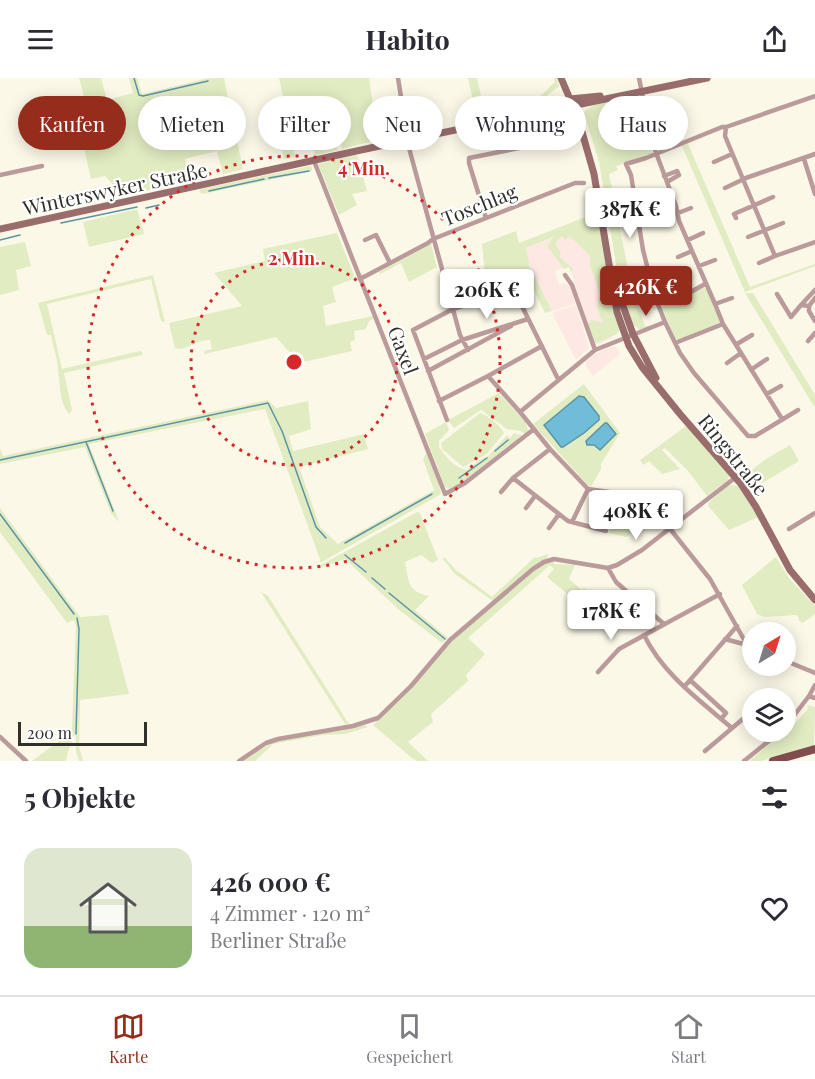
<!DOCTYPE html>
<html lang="de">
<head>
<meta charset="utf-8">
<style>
	:root { --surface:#fff; --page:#f7f7f7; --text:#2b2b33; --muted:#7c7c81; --line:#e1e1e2; --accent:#962c1b }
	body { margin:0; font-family:"Playfair Display",serif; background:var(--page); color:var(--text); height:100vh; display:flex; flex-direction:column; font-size:22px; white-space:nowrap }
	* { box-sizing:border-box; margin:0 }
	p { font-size:20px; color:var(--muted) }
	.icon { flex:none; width:33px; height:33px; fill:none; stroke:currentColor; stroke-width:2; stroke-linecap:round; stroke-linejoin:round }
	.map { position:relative; height:683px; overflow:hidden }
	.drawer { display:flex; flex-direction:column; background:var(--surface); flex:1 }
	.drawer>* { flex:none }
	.banner { position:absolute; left:18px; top:18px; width:780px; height:54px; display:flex; gap:12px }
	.needle { width:39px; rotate:38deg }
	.tools { position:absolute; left:742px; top:544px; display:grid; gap:12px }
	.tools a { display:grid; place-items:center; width:54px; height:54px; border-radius:50%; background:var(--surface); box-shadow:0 3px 15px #0003; font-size:30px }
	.scale { position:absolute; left:18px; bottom:15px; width:129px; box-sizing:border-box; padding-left:6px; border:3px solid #31302a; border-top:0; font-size:16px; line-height:21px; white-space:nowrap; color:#31302a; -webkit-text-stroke:4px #fff; paint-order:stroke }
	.price { position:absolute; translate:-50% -51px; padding:0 14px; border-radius:6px; background:#fff; color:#222; font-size:20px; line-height:39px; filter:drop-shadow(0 2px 3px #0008) }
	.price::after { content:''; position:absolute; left:50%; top:36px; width:18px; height:14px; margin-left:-9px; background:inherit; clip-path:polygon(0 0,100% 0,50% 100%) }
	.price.on { background:var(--accent); color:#fff }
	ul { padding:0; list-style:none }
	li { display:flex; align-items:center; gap:18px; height:150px; padding:0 24px }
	li span { display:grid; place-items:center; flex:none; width:168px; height:120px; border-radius:18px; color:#555 }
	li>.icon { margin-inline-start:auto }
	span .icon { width:72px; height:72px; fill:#fffc; stroke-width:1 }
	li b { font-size:26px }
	h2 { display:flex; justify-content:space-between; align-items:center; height:72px; padding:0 24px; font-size:26px }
	.pill { padding:0 21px; border-radius:27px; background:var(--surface); box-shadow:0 3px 15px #0003; font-size:21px; line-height:54px }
	.pill.on { background:var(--accent); color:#fff }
	header { display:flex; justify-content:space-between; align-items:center; height:78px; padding:0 24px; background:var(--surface); font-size:27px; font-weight:700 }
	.tab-bar { display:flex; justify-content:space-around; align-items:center; height:84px; border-top:2px solid var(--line); background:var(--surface); font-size:16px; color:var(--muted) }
	.tab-bar a { display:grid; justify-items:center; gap:3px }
	.tab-bar .on { color:var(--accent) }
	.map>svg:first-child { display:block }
	.commercial { fill:#fee8e4 }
	.green { fill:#e1ecc2 }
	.water { fill:#6fbdd8; stroke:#5c93a4; stroke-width:1.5 }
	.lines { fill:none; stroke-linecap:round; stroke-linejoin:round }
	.stream { stroke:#5c93a4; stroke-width:1.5 }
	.street { stroke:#ba9a9a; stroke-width:4.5 }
	.secondary { stroke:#9a6d6d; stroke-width:7 }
	.primary { stroke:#824c4e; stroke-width:8 }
	.ring { fill:none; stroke:#d62828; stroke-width:3; stroke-dasharray:3 6 }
	.labels { text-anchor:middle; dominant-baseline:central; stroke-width:4.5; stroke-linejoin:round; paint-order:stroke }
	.street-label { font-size:20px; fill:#31302a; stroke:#fff }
	.centre { fill:#d62828; stroke:#fff; stroke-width:3 }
	.ring-label { font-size:18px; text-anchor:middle; font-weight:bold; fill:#d62828; stroke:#fff; stroke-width:4.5; stroke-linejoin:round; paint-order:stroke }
</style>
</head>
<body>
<header><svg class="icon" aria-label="menu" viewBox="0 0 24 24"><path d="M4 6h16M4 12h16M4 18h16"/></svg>Habito<svg class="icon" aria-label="share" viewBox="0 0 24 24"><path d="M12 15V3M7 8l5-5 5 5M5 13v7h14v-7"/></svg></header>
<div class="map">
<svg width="815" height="683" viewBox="0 0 815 683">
	<rect width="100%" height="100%" fill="#fcf8e8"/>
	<path class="commercial" d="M590 145 608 245 613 259 599 266 594 264 569 188 555 193 559 206 564 205 570 208 575 226 552 233 530 189 526 170Z
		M576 227 589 270 576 282 552 235Z
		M610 269H617L620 276 593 298 586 288V283L595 276Z"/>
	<path class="green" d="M79 0H101L107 22 133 15 129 0H137L142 16 209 0H227L224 1 243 91 223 96 217 73 185 81 189 103 123 118 105 98 91 101 76 34 73 31 86 26Z
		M279 0H369L378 62 342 71 336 30 334 27 314 34 321 62 334 60 337 72 315 77 310 52 291 56 295 79 284 81 279 58 291 55Z
		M468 0H477L485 36 531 27 555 4 554 0H557L559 8 534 28 477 40Z
		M623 22 628 42 645 40 652 70V75L616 88 618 92 609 96 632 211 645 248 651 247V248L640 252 633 246 618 198 599 84 584 35C591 24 611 24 623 22Z
		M688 66 750 209 815 186V188L745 214 682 68Z
		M357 77 367 113 352 116 357 127 339 137 318 86Z
		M310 88 312 89V93L202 116 199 113 200 111Z
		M137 131 144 156 89 169 83 144Z
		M596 135H598L620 250 617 256 595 266 588 246 592 242 603 245 597 230 600 216 590 187V178L570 158 565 162 562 158 555 165 561 175 559 178 573 191 571 194 569 189 564 191 547 168 553 159 526 170 530 189 552 233 545 235 524 192 486 205 482 166 516 153 519 165Z
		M337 155 354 197 353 201 332 209 336 224 323 228 326 248 373 238 374 241 369 243 366 251 354 253 355 262 350 264 352 273 299 285 276 259 205 276 204 273 212 271 210 262C196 261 186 274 175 270L169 245 242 228 214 195 265 183 263 171Z
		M25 164 31 188 16 192 19 212 0 217V169Z
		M431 166 437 189 409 204 401 185 380 196 379 194Z
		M153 197 165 244 161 243 151 201 47 226 62 291 140 273 143 275 142 277 64 295 72 332 69 336C59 324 60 304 58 290 57 279 53 268 51 257H47L38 225Z
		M704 210 707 211 721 243 719 245 679 262 675 260 662 230 663 227Z
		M745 215H753L815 317V330Z
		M584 306 620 355 601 386V391L591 409 585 404 533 346Z
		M499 315 525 344 528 351 526 356 520 353 507 351 481 332 454 350 448 342Z
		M268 322 276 330 308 323 311 351 289 358 293 373 364 356 368 371 299 389 320 449 338 466 434 412 423 381 426 376 416 347 439 407 441 416 320 485V481L265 331 89 366 119 444 111 435 85 369 0 386V370L3 378Z
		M480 335C486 336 502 349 504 355L487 376 463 389 442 371 441 365Z
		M446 344 449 352 439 363V369C445 378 456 391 467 392L479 382 488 378 507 357 510 360 514 355 522 357 463 404 448 411 444 407 425 356Z
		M686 348 730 396 728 402 707 418 688 393 665 370 662 372 680 391 662 396 649 383 643 387 640 382Z
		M790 367 799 383 752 411 744 398 766 381Z
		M728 407 740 408 759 440H756L729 452 709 429 708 425Z
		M0 430 80 539 108 537 129 616 80 622 79 668 83 683H79L76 674V653C73 663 67 673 66 683H32L71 654 72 650 76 548 74 542 67 545 0 454Z
		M417 434 420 435 438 482 432 485 421 477 405 484C409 504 407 513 429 518L415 532 448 560 442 565 398 531 345 481 319 490V488Z
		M609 436 635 442 643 447 626 459 609 455 611 446H605Z
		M548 476 547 482 493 523 455 496 443 481 444 479 456 492 492 519 535 479 537 480Z
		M776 479 789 500 815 528V536L803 545 799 543V540L796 537 765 539 757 536 742 507Z
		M553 482 554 486 575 487 569 501 582 512 584 510 592 515 594 514 622 538 610 552 547 499 554 491 550 487 468 560 485 576 466 597 468 603 431 636 433 644 408 664 428 683H417L412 680 373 647 456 558 539 489Z
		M261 514 268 518 349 646H345Z
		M807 627 815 629 814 667 761 683H749L777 660 778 664 808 631Z
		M365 647 368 649 345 656 323 657 273 666 255 683H241L277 662Z"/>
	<path class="water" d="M579 318 584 319 599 338V342L584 355 563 369H561L544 347Z
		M605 345H607L616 356 600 372 594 367H587L586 363Z"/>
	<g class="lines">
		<path class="stream" d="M134 0 139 17 143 18 208 3
			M269 100 309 93
			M209 113 264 101
			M146 130 159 127
			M61 145 137 129
			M0 162 20 157
			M86 364 113 433
			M495 373 508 362
			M0 382 268 325 282 353 316 449 326 460
			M459 400 487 380
			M0 436 74 536
			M345 465 432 416
			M345 477 366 494
			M372 500 385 511
			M389 515 445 561
			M76 656 79 551 77 540"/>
		<path class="street" d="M398 0 409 70 460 257 468 272
			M639 0 652 64 676 128 679 143 715 226
			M726 49 725 58 775 178 815 164
			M804 81 815 116
			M314 83 445 416 465 405 534 351
			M714 84 732 76
			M0 97 42 88
			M664 98 677 93 679 97 667 104
			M725 110 746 100 815 76
			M678 135 691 130
			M486 140 469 85V80L570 60
			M736 140 734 136 773 119
			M748 159 783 145
			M365 162 376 157 390 185
			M688 162 703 155
			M678 179 692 173
			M759 185 775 178
			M699 188 715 182
			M565 197 572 207 595 272
			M360 201 428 165 433 161 575 105H584
			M777 216 791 239 801 227 809 228
			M732 220 715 226 723 246 782 341
			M815 220 809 228V233L815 243
			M658 226 689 215 705 206
			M801 227 815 212
			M665 244 595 272 520 334 550 371 588 411 637 418 651 427 710 501 747 567 753 570
			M808 263 815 255
			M675 265 723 246
			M737 266 752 257
			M424 281 462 262 528 241
			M727 285 741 275
			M752 291 767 281
			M428 293 511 248
			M767 316 781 308
			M439 323 488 298
			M798 332 755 358H748L694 295 680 275 665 244 655 219 643 172 631 97 626 86 646 80 722 49H726L815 18
			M520 334 488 298 542 268
			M447 342 413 252 453 231 514 212 558 301
			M513 400 568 443 606 453
			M501 414 513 400 550 371
			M526 430 535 418
			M572 444 588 411
			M549 450 559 436
			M789 451 815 435
			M608 490 616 504 664 546
			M644 557C663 596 699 622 732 650
			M725 561 747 567
			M786 583 815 595
			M598 594 619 571 720 516
			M690 602 726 635 721 641
			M684 609 737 548
			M809 618 815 607
			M786 648 809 618 815 620
			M0 659 26 683
			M705 673 744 640 752 636
			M239 683 266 665 278 661 353 648 378 640 411 608 450 562 533 491 544 484 554 481 608 490 617 487 642 472 736 399
			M744 683 780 654"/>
		<path class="secondary" d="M561 0 578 40 594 96 617 234 629 268 642 289 680 336 741 406 756 429 790 492 815 522
			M541 31 570 21 600 18
			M556 33 570 37 577 51
			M0 151 407 62 707 0
			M617 211 633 256 656 300"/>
		<path class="primary" d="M773 683 815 671"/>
	</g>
	<g class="ring">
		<circle cx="294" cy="284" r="103"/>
		<circle cx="294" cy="284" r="206"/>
	</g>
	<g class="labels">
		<g class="street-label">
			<text transform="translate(115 110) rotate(-12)">Winterswyker Straße</text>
			<text transform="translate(479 126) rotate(-22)">Toschlag</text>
			<text transform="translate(404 272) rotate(69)">Gaxel</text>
			<text transform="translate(734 376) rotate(51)">Ringstraße</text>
		</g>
	</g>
	<circle cx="294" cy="284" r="9" class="centre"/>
	<g class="ring-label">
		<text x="364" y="97">4 Min.</text>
		<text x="294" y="187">2 Min.</text>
	</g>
</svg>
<div class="tools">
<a><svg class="needle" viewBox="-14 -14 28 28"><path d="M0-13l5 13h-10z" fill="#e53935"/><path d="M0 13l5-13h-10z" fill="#7c7c81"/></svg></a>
<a><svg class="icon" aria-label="layers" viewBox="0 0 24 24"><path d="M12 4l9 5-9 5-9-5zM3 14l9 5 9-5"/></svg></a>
</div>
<div class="scale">200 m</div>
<b class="price" style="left:630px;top:161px">387K €</b>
<b class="price on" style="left:646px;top:239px">426K €</b>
<b class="price" style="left:487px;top:242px">206K €</b>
<b class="price" style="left:636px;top:463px">408K €</b>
<b class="price" style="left:611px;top:563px">178K €</b>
<div class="banner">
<a class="pill on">Kaufen</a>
<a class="pill">Mieten</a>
<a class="pill">Filter</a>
<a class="pill">Neu</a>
<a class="pill">Wohnung</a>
<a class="pill">Haus</a>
</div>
</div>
<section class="drawer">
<h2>5 Objekte<svg class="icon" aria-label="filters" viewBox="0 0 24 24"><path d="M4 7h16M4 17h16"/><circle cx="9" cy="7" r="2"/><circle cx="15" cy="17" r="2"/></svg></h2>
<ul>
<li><span style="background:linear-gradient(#dfe7d0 65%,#8fb573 0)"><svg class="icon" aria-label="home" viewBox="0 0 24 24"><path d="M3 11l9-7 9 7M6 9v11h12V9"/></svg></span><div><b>426 000 €</b><p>4 Zimmer · 120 m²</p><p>Berliner Straße</p></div><svg class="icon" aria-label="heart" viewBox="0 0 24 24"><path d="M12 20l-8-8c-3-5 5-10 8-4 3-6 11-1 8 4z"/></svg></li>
</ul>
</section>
<nav class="tab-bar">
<a class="on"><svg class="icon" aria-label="map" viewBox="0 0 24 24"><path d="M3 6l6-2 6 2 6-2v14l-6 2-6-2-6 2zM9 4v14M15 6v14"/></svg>Karte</a>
<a><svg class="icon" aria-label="saved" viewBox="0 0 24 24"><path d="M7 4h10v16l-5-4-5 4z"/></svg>Gespeichert</a>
<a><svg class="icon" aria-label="home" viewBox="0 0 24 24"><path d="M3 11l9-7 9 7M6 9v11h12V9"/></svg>Start</a>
</nav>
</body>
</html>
